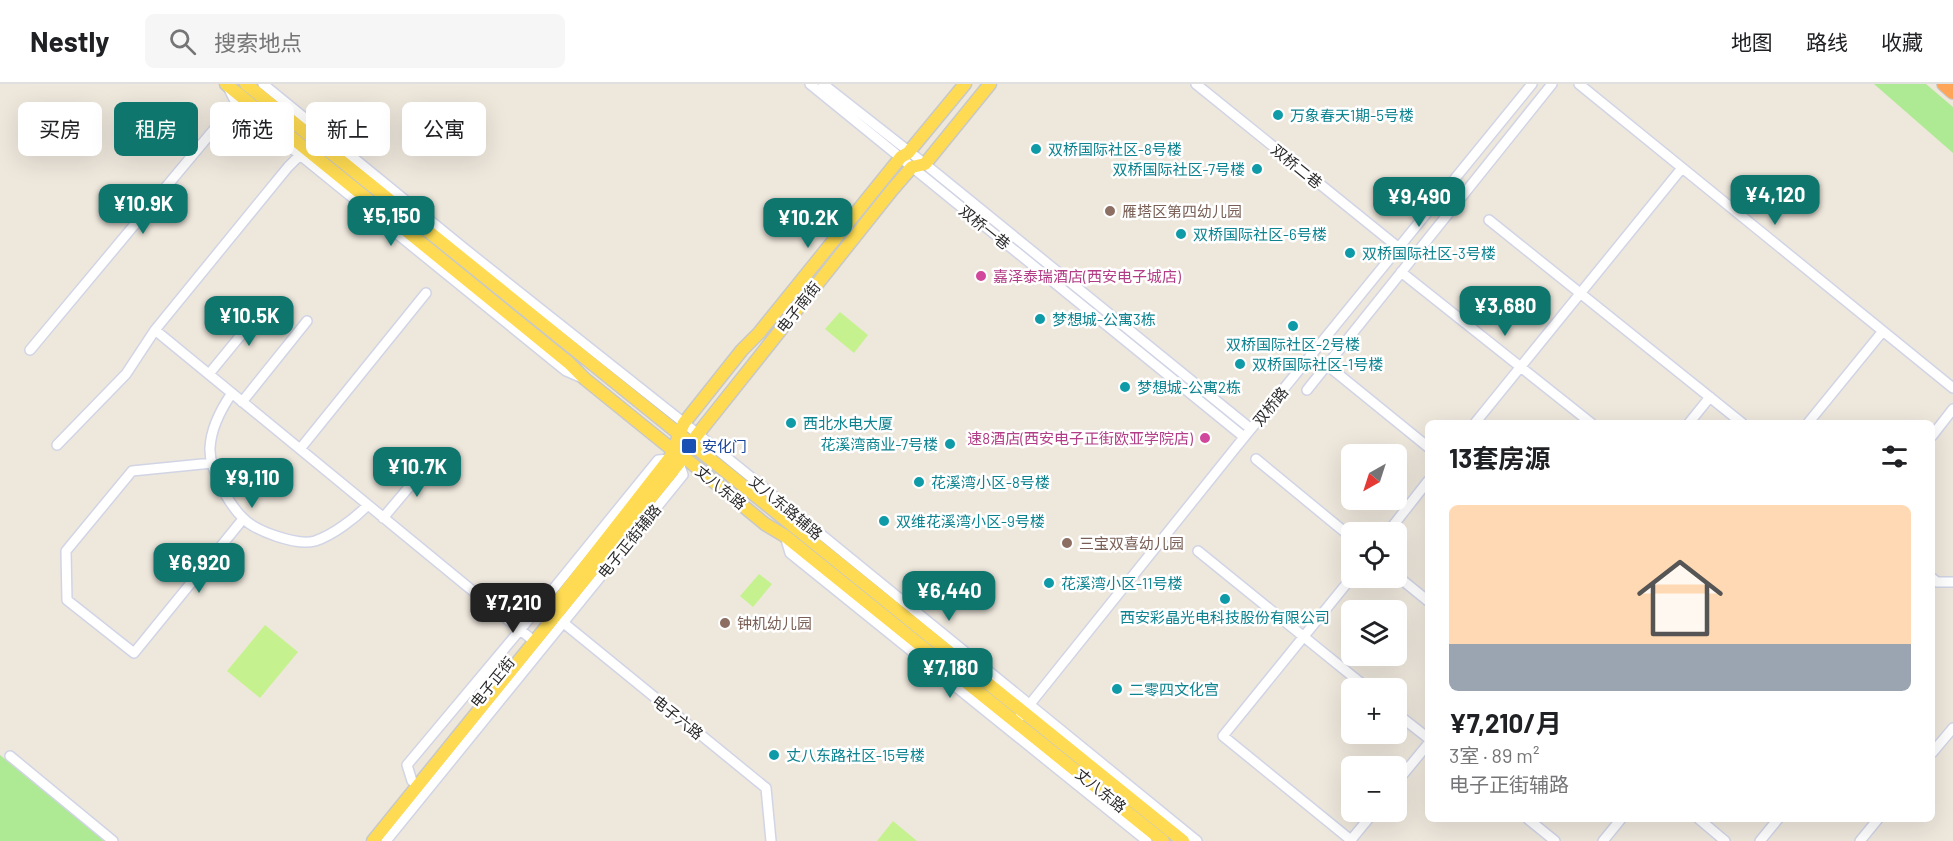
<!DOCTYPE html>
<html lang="zh">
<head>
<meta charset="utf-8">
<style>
	:root { --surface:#fff; --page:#f6f6f6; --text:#202124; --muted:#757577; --line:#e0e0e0; --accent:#0f766e }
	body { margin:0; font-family:Barlow,"Noto Sans SC",sans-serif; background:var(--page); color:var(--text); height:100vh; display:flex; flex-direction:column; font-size:22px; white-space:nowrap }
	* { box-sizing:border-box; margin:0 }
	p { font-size:20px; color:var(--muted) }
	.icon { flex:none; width:33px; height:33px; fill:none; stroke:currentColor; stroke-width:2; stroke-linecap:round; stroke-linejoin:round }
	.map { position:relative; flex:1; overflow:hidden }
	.details { position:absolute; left:1425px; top:336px; width:510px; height:402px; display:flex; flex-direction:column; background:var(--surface); border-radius:9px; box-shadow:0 6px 24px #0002 }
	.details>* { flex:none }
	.top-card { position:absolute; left:18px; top:18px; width:570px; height:54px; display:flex; gap:12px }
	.needle { width:39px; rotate:219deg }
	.buttons { position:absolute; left:1341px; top:360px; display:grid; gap:12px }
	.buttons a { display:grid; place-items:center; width:66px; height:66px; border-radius:9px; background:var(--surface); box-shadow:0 6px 24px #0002; font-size:30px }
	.price { position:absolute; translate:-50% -51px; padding:0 14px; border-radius:12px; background:var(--accent); color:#fff; font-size:20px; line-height:39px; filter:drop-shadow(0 2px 3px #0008) }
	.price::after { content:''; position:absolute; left:50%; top:36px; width:18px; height:14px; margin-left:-9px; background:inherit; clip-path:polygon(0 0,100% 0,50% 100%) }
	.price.selected { background:#222; color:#fff }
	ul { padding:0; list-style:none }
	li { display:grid; align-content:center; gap:12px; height:318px; padding:0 24px }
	li span { display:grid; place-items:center; height:186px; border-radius:9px; color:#555 }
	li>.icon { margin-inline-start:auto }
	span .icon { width:108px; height:108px; fill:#fffc; stroke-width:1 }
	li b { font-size:26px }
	h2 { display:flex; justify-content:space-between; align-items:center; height:72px; padding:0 24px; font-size:26px }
	.tag { padding:0 21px; border-radius:9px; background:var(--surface); box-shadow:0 6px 24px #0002; font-size:21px; line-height:54px }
	.tag.selected { background:var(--accent); color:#fff }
	header { display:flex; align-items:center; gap:36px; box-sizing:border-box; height:84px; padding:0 30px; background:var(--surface); border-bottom:2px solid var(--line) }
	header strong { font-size:28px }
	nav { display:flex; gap:33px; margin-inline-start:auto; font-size:21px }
	.search { width:420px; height:54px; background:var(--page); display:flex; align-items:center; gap:15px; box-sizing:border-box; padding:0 21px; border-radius:9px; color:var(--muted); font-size:22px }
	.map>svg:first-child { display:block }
	.green { fill:#aeea93 }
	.pitch { fill:#c5f28e }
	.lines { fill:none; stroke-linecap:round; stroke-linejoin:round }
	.minor-casing { stroke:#d1d4e5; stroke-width:12 }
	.major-casing { stroke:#c8c8c8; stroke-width:15 }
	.highway-casing { stroke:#c8c8c8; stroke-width:16 }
	.minor { stroke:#fff; stroke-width:9 }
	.major { stroke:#fedb52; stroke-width:12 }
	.highway { stroke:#ffa557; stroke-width:14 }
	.culture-dot { fill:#0f9aa8; stroke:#fff; stroke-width:2 }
	.education-dot { fill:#8d6e63; stroke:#fff; stroke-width:2 }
	.hotel-dot { fill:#d1479c; stroke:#fff; stroke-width:2 }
	.transit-dot { fill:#1a4fb4; stroke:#fff; stroke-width:2 }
	.labels { text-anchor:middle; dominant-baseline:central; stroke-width:5; stroke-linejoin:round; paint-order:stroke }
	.culture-label { font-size:15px; fill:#0d838f; stroke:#fff; text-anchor:start }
	.street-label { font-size:15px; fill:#2b2b2b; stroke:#fff }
	.education-label { font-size:15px; fill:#785e54; stroke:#fff; text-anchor:start }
	.hotel-label { font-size:15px; fill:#b23c85; stroke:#fff; text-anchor:start }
	.transit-label { font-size:15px; fill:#164399; stroke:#fff; text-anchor:start }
</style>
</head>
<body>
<header>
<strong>Nestly</strong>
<div class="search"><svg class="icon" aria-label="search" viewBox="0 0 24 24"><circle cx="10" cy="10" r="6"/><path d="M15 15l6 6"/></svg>搜索地点</div>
<nav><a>地图</a><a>路线</a><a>收藏</a></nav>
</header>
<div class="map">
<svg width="1953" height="757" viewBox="0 0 1953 757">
	<rect width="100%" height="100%" fill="#eee7dc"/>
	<path class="green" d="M1874 0H1926L1953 23V69Z
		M0 671 105 757H0Z"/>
	<path class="pitch" d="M840 228 868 251 854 269 825 245Z
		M759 490 772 500 753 523 740 512Z
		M265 541 298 568 260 614 227 587Z
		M893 737 917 757H877Z"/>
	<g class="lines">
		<defs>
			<path id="minor" d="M263 0 465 165 698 350 1197 757
				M810 0 1244 353
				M823 0 925 80 1251 345
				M1196 0 1399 164
				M1579 0 1953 304
				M228 3 236 19 566 287 582 294
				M1489 136 1742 339
				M1401 188 1591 339
				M155 246 535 558
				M30 266 236 19
				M1327 281 1428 363
				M209 290 268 218
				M1307 306 1552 0
				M232 309C221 325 211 343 210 364 209 384 228 419 242 433 254 447 297 462 315 457 333 451 354 435 368 421
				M242 318 307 237
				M1475 339 1682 84
				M1689 339 1710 313
				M1808 339 1883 247
				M1932 352 1953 325
				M57 361 126 290 155 246 288 83 300 71
				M300 365 426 209
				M1256 375 1352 454
				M212 379 132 387 66 467 67 516 134 569 243 435
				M383 434 431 377
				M1388 448 1428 397
				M785 452 790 469 1147 757
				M1198 467 1367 604
				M1396 491 1428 517
				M1352 493 1223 652 1352 757
				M1932 494 1937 498H1953
				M560 536 766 704 771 757
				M1396 629 1428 654
				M1010 645 1237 362 1532 0
				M1932 669 1953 644
				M10 672 113 757
				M412 697 407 681 520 546 658 376 669 375
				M1396 699 1428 660
				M1528 735 1555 757
				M1699 735 1725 757
				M386 757 683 391 679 379
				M1350 757 1374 728
				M1603 757 1621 735
				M1760 757 1778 735
				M1860 757 1878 735"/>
			<path id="major" d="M226 0 569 279 585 295 674 367 684 373 765 440 785 452 1163 757
				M246 0 1183 757
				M555 521 669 375C676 364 678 351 684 339L742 266 759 249 901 73 908 69 965 0
				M373 757 679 379 691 359 701 346 892 106 912 83 925 80 990 0"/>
			<path id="highway" d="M1944 0 1953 8"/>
		</defs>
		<use href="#minor" class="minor-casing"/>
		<use href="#major" class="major-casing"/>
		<use href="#highway" class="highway-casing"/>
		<use href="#minor" class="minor"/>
		<use href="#major" class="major"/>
		<use href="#highway" class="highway"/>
	</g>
	<g class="culture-dot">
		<circle cx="1278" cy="31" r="6"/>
		<circle cx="1036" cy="65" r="6"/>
		<circle cx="1257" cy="85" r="6"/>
		<circle cx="1181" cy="150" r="6"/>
		<circle cx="1350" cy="169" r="6"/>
		<circle cx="1040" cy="235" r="6"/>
		<circle cx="1293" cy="242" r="6"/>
		<circle cx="1240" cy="280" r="6"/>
		<circle cx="1125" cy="303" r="6"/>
		<circle cx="791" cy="339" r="6"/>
		<circle cx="950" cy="360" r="6"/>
		<circle cx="919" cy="398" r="6"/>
		<circle cx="884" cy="437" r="6"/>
		<circle cx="1049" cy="499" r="6"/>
		<circle cx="1225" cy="515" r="6"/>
		<circle cx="1117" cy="605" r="6"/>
		<circle cx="774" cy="671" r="6"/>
	</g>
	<g class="education-dot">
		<circle cx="1110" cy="127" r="6"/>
		<circle cx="1067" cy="459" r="6"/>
		<circle cx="725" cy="539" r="6"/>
	</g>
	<g class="hotel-dot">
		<circle cx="981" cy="192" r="6"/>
		<circle cx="1205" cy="354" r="6"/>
	</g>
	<rect class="transit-dot" x="681" y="354" width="16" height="16" rx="3"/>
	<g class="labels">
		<g class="culture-label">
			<text x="1290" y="31">万象春天1期-5号楼</text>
			<text x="1048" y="65">双桥国际社区-8号楼</text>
			<text x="1245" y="85" text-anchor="end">双桥国际社区-7号楼</text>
			<text x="1193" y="150">双桥国际社区-6号楼</text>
			<text x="1362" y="169">双桥国际社区-3号楼</text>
			<text x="1052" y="235">梦想城-公寓3栋</text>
			<text x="1293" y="260" text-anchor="middle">双桥国际社区-2号楼</text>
			<text x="1252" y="280">双桥国际社区-1号楼</text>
			<text x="1137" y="303">梦想城-公寓2栋</text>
			<text x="803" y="339">西北水电大厦</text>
			<text x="938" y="360" text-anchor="end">花溪湾商业-7号楼</text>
			<text x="931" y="398">花溪湾小区-8号楼</text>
			<text x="896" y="437">双维花溪湾小区-9号楼</text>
			<text x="1061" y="499">花溪湾小区-11号楼</text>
			<text x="1225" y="533" text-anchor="middle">西安彩晶光电科技股份有限公司</text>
			<text x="1129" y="605">二零四文化宫</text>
			<text x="786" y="671">丈八东路社区-15号楼</text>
		</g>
		<g class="street-label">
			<text transform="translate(1297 82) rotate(39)">双桥二巷</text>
			<text transform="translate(985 143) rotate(39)">双桥一巷</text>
			<text transform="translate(798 223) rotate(-52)">电子南街</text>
			<text transform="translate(1270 322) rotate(-51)">双桥路</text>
			<text transform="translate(721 403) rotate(39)">丈八东路</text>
			<text transform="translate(786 423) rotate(40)">丈八东路辅路</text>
			<text transform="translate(629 457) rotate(-51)">电子正街辅路</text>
			<text transform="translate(492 598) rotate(-51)">电子正街</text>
			<text transform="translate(678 633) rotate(39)">电子六路</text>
			<text transform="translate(1101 706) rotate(39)">丈八东路</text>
		</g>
		<g class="education-label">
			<text x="1122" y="127">雁塔区第四幼儿园</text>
			<text x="1079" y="459">三宝双喜幼儿园</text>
			<text x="737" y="539">钟机幼儿园</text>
		</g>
		<g class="hotel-label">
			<text x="993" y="192">嘉泽泰瑞酒店(西安电子城店)</text>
			<text x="1193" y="354" text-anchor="end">速8酒店(西安电子正街欧亚学院店)</text>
		</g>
		<g class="transit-label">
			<text x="702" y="362">安化门</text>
		</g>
	</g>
</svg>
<div class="buttons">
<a><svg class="needle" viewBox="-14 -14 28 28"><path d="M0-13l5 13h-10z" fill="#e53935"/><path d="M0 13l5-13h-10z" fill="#757577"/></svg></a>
<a><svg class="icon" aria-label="locate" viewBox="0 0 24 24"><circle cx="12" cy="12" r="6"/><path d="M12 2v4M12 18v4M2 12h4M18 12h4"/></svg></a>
<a><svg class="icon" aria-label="layers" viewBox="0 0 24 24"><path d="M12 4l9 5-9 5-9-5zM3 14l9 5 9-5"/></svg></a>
<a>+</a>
<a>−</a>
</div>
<b class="price" style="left:1775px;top:142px">¥4,120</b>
<b class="price" style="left:1419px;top:144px">¥9,490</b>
<b class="price" style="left:143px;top:151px">¥10.9K</b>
<b class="price" style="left:391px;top:163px">¥5,150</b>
<b class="price" style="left:808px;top:165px">¥10.2K</b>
<b class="price" style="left:1505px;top:253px">¥3,680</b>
<b class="price" style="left:249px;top:263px">¥10.5K</b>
<b class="price" style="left:417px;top:414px">¥10.7K</b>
<b class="price" style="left:252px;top:425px">¥9,110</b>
<b class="price" style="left:199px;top:510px">¥6,920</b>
<b class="price" style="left:949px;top:538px">¥6,440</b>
<b class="price selected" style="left:513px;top:550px">¥7,210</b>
<b class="price" style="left:950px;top:615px">¥7,180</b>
<div class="top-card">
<a class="tag">买房</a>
<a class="tag selected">租房</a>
<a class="tag">筛选</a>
<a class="tag">新上</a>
<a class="tag">公寓</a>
</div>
<section class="details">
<h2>13套房源<svg class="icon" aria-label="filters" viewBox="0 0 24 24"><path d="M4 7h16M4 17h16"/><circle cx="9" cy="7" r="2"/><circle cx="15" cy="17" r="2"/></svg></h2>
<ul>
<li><span style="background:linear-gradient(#ffd9b3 75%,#9aa5b1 0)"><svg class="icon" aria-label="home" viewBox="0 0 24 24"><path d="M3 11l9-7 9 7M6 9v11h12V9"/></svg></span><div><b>¥7,210/月</b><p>3室 · 89 m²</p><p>电子正街辅路</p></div></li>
</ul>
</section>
</div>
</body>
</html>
